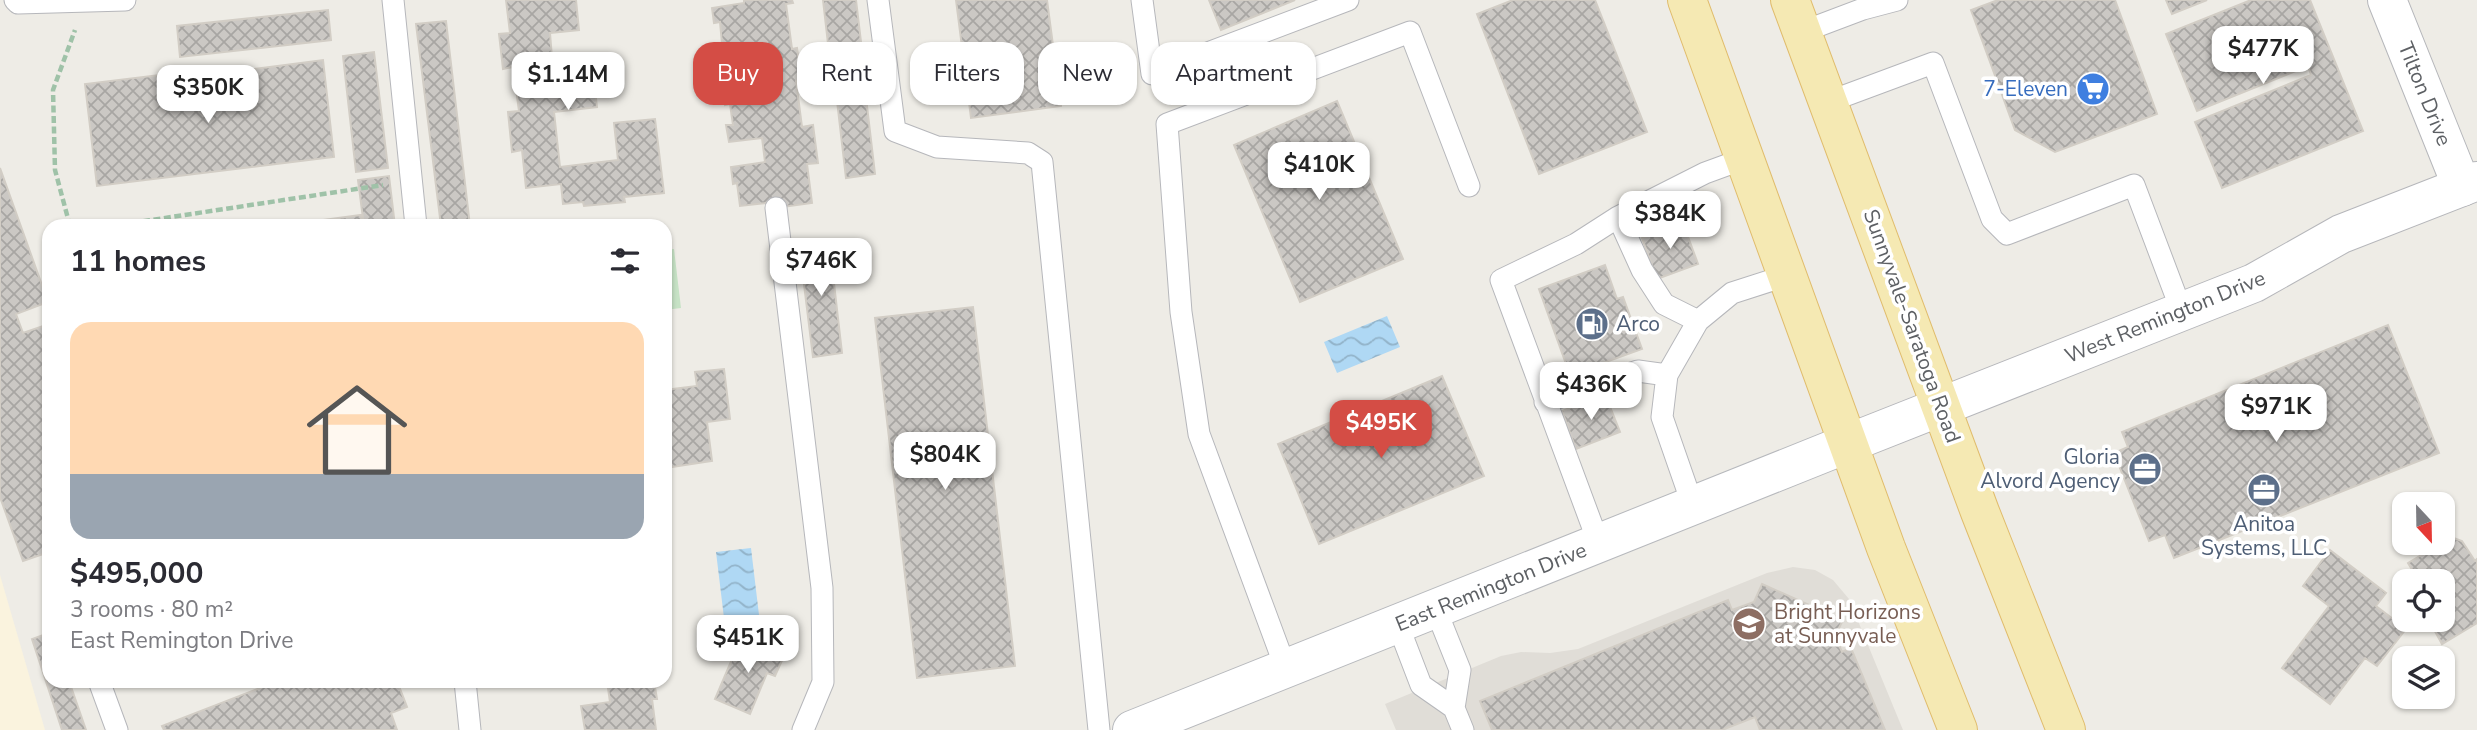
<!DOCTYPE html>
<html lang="en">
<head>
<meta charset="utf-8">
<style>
	:root { --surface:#fff; --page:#f2f2f3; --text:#2b2b33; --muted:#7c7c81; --accent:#d44d45 }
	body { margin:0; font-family:"Nunito Sans",sans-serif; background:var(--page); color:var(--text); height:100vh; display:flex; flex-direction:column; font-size:26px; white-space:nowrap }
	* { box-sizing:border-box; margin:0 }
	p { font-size:23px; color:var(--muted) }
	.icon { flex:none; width:38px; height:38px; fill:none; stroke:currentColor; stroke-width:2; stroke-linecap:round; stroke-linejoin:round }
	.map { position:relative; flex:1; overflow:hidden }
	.side { position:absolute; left:42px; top:219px; width:630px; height:469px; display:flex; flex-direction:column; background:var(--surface); border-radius:21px; box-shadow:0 2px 5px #0004 }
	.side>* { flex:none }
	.guide { position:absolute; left:693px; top:42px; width:665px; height:63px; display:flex; gap:14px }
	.needle { width:46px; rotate:158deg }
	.controls { position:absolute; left:2392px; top:492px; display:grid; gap:14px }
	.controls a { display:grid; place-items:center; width:63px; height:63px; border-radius:14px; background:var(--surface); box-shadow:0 2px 5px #0004; font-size:35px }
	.price { position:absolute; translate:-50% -60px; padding:0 16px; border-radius:14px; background:#fff; color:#222; font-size:23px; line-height:46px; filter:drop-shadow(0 2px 4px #0008) }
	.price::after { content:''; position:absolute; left:50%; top:42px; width:21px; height:16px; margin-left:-10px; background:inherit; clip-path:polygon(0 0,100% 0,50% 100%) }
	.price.active { background:var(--accent); color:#fff }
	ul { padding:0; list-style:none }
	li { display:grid; align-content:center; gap:14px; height:371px; padding:0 28px }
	li span { display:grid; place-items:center; height:217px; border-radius:21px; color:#555 }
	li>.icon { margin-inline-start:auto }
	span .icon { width:126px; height:126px; fill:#fffc; stroke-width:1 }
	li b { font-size:30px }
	h2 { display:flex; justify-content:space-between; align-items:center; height:84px; padding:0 28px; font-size:30px }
	.pill { padding:0 24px; border-radius:21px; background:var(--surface); box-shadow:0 2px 5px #0004; font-size:24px; line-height:63px }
	.pill.active { background:var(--accent); color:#fff }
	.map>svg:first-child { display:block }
	.commercial { fill:#faf3de }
	.education { fill:#e0ddd7 }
	.pitch { fill:#c6e2c5 }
	.water { fill:url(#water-waves) }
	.building { fill:url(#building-cross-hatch); stroke:#d2cdc5; stroke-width:2 }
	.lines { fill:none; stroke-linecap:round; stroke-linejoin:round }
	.service-casing { stroke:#b6b7bb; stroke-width:23 }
	.minor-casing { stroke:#b6b7bb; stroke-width:40 }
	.tertiary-casing { stroke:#b6b7bb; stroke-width:40 }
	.secondary-casing { stroke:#b7b9bd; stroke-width:40 }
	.primary-casing { stroke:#e0bc6c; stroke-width:40 }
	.path { stroke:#9fc2a8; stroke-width:4.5; stroke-dasharray:7 3.5; stroke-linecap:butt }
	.service { stroke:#fff; stroke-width:21 }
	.minor { stroke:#fff; stroke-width:38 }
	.tertiary { stroke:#fff; stroke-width:38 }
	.secondary { stroke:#fff; stroke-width:38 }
	.primary { stroke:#f5e9b3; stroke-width:38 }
	.labels { text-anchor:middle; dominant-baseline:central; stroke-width:7; stroke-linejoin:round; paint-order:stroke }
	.shop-label { font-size:21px; fill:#366cbe; stroke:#fff; text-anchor:end }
	.street-label { font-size:21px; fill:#5d6064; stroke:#fff }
	.service-label { font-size:21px; fill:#4e5e75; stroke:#fff; text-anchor:start }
	.education-label { font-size:21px; fill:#785e54; stroke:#fff; text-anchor:start }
</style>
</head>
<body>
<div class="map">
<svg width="2477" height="730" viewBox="0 0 2477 730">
	<defs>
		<pattern id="water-waves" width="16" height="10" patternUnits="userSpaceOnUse" patternTransform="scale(1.75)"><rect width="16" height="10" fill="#afd8f4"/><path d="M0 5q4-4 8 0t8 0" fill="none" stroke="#92b3c9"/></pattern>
		<pattern id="building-cross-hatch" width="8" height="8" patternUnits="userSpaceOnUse" patternTransform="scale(1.75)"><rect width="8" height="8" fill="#cbc8c4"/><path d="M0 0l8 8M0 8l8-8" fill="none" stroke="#a8a6a3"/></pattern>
	</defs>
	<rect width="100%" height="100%" fill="#eeece6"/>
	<path class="commercial" d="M0 575 45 730H0Z"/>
	<path class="education" d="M1793 567 1815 570 1833 580 1849 599 1903 730H1396L1385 704 1501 656 1521 652 1550 653 1578 649 1767 573Z"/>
	<path class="pitch" d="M674 249 681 308 665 310V250Z"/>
	<path class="water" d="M1387 316 1400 347 1337 373 1324 342Z
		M751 548 759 615 724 618 716 552Z"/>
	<path class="building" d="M506 0H576L579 30 550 33 552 58 591 54 597 107 554 112 560 167 618 160 614 123 655 119 664 193 624 197 625 202 584 206 583 202 563 204 561 184 526 188 522 150 512 152 508 112 519 111 513 67 503 69 499 34 510 33Z
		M744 0H792L793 3 786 4 792 49 797 48 802 80 796 81 802 127 813 125 818 163 807 164 812 203 776 208 775 202 740 206 737 183 733 184 731 167 765 162 762 138 729 142 726 125H733L730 104 725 105 723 87 755 83 751 56 719 61 717 45 722 44 720 22 714 23 712 8 744 3Z
		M823 0H856L864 67 831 70Z
		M956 0H1047L1061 106 971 118Z
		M1209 0H1295L1221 30Z
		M1513 0H1595L1647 132 1539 174 1477 14Z
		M1998 0H2115L2157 114 2055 152 2015 130 1971 10Z
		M2166 0H2207L2172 14Z
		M2251 0H2310L2363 131 2222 188 2195 122 2311 75 2308 66 2197 111 2166 34Z
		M328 10 331 40 180 57 177 26Z
		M446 21 470 226H441L416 24Z
		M374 52 388 168 356 172 343 56Z
		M323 60 334 157 97 186 85 84 159 75 162 97 256 86 254 69Z
		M863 72 875 174 846 178 834 75Z
		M1337 101 1403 259 1300 302 1234 145Z
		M0 168 48 302 16 314 23 333 46 325 49 335V552L23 561 0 497Z
		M389 176 395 226H364L358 180Z
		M361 215 362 226H279Z
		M1683 223 1698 264 1657 279 1642 238Z
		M829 240 842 353 813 357 799 244Z
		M1605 265 1617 299 1623 297 1642 349 1570 375 1539 289Z
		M973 307 1015 666 917 678 875 318Z
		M2388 325 2439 453 2174 558 2165 535 2149 541 2114 453 2128 447 2122 432Z
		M724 369 730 419 707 422 712 461 665 468V390L697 386 695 372Z
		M1442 376 1484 476 1319 544 1278 444Z
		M1605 394 1620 432 1576 449 1562 411Z
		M2451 537 2462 541 2475 561 2477 559V623L2442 644 2432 626 2443 620V581H2419L2408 563Z
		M2330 550 2386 593 2376 606 2406 629 2377 666 2365 658 2330 704 2282 668 2329 606 2303 586Z
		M1762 584 1843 620 1835 636 1842 652 1851 648 1885 730H1760L1755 717 1722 730H1492L1480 701 1728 600 1732 610 1754 602Z
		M49 633V681H69L86 730H62L32 639Z
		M741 638 784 656 775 676 767 673 750 714 715 699Z
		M278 681H397L407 707 391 713 397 730H164L162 726Z
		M607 681H654L657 699H652L656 730H585L581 706 610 702Z"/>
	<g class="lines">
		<defs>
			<path id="service" d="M15 0 18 3 125 0
				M393 0 416 226
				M878 0 895 131 937 147 1028 153 1042 162 1099 730
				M1142 0 1152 74 1348 0
				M1802 32 1863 9 1897 0
				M1828 102 1933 63 1992 219 2007 234 2134 185 2182 312
				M776 208 822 588 823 682 803 730
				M1618 217 1642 270 1664 304 1698 321
				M1545 402 1638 371 1667 375
				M1693 506 1662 417 1667 375 1698 321 1732 293 1788 275
				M1599 544 1501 280 1576 244 1618 217 1705 173 1746 158
				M1436 610 1460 670 1454 708 1463 730
				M1398 625 1421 685 1454 708
				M1286 669 1199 434 1181 312 1167 124 1410 32 1469 186
				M99 681 117 730
				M465 681 470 730"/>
			<path id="minor" d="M2387 0 2462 187"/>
			<path id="tertiary" d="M1849 443 2254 283 2341 234 2477 181"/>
			<path id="secondary" d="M1132 730 1849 443"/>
			<path id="primary" d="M1687 0 1886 548 1958 730
				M1790 0 1980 512 2066 730"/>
		</defs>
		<use href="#service" class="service-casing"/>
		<use href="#minor" class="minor-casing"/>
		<use href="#tertiary" class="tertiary-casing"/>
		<use href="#secondary" class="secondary-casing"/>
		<use href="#primary" class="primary-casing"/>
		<path class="path" d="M70 226 55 170 53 90 75 30
			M112 226 383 185"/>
		<use href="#service" class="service"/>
		<use href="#minor" class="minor"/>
		<use href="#tertiary" class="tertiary"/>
		<use href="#secondary" class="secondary"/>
		<use href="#primary" class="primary"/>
	</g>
	<defs>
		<symbol id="supermarket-disc" viewBox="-11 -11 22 22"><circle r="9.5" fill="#3f7fe0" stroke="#fff"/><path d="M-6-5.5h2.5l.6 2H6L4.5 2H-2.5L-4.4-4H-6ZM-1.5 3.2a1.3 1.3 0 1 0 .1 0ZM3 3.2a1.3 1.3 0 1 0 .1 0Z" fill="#fff"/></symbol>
		<symbol id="fuel-disc" viewBox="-11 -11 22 22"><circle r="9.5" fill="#5c6f8a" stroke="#fff"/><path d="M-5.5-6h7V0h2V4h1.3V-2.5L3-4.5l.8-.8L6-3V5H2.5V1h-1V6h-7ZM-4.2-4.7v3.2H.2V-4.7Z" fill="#fff"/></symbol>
		<symbol id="office-disc" viewBox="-11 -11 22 22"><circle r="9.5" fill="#5c6f8a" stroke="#fff"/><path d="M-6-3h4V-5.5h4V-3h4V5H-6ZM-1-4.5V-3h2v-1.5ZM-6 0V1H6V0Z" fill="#fff"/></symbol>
		<symbol id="school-disc" viewBox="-11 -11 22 22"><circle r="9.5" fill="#8d6e63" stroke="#fff"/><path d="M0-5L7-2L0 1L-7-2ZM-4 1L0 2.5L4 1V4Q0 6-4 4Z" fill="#fff"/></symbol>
	</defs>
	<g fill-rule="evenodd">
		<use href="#supermarket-disc" x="2074" y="70" width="38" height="38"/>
		<use href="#fuel-disc" x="1573" y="305" width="38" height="38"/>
		<use href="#office-disc" x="2126" y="450" width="38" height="38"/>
		<use href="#office-disc" x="2245" y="471" width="38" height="38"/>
		<use href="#school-disc" x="1730" y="605" width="38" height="38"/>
	</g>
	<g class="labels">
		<g class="shop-label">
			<text x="2068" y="89">7-Eleven</text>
		</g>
		<g class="street-label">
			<text transform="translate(2425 94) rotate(68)">Tilton Drive</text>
			<text transform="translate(2165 317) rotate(-22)">West Remington Drive</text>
			<text transform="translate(1912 326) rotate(70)">Sunnyvale-Saratoga Road</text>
			<text transform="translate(1491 587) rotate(-22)">East Remington Drive</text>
		</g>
		<g class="service-label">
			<text x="1616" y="324">Arco</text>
			<text x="2120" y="457" text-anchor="end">Gloria<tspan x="2120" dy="24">Alvord Agency</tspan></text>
			<text x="2264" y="524" text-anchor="middle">Anitoa<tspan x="2264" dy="24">Systems, LLC</tspan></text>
		</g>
		<g class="education-label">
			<text x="1774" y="612">Bright Horizons<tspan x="1774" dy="24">at Sunnyvale</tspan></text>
		</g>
	</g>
</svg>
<div class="controls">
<a><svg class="needle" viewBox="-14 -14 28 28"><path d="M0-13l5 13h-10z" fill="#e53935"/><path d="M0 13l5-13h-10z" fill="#7c7c81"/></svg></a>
<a><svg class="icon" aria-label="locate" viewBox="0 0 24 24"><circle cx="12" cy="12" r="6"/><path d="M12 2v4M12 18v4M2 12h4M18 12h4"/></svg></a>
<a><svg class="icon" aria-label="layers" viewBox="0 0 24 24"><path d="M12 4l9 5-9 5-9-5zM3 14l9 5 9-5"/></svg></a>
</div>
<b class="price" style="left:2263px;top:86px">$477K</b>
<b class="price" style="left:568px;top:112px">$1.14M</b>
<b class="price" style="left:208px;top:125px">$350K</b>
<b class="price" style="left:1319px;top:202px">$410K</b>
<b class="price" style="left:1670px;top:251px">$384K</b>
<b class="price" style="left:821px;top:298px">$746K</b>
<b class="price" style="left:1591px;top:422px">$436K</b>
<b class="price" style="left:2276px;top:444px">$971K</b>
<b class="price active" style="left:1381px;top:460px">$495K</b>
<b class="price" style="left:945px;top:492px">$804K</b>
<b class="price" style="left:748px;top:675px">$451K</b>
<div class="guide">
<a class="pill active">Buy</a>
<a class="pill">Rent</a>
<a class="pill">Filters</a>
<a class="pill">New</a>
<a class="pill">Apartment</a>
</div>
<section class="side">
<h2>11 homes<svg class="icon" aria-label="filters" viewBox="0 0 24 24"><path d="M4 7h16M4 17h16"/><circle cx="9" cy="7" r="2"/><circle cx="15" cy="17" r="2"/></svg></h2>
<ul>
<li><span style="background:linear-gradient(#ffd9b3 70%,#9aa5b1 0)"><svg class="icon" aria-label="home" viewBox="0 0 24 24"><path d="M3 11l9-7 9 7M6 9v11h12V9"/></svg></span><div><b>$495,000</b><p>3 rooms · 80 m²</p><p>East Remington Drive</p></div></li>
</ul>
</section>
</div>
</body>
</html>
